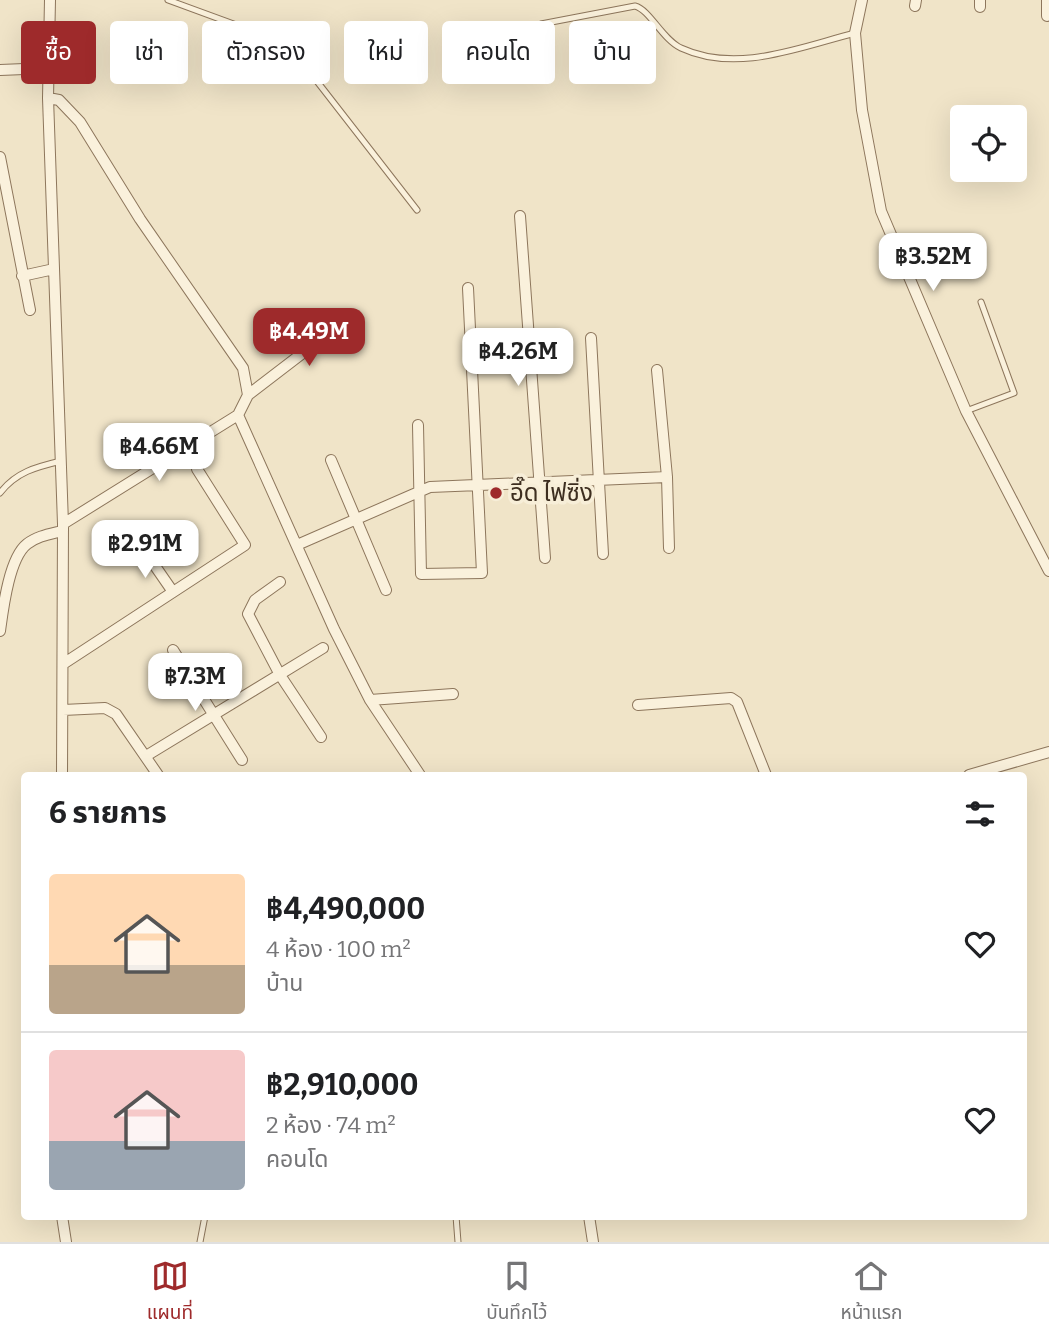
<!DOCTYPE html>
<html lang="th">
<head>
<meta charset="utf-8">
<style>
	:root { --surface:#fff; --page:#f6f6f6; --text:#202124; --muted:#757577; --line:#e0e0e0; --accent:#9e2a2b }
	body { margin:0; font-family:Bitter,"Noto Sans Thai",serif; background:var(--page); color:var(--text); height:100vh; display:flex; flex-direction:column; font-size:26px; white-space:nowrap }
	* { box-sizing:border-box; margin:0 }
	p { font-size:23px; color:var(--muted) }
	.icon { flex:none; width:38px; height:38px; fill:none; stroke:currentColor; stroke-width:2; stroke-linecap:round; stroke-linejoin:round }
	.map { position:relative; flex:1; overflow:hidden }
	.details { position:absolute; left:21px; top:772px; width:1006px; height:448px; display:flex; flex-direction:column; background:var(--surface); border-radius:7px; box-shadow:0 7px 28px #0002 }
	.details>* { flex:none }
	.hud { position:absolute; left:21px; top:21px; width:1008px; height:63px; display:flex; gap:14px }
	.tools { position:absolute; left:950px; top:105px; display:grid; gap:14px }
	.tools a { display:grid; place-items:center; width:77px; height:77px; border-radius:7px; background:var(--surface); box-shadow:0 7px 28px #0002; font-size:35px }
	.price { position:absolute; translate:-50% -60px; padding:0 16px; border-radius:14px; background:#fff; color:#222; font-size:23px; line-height:46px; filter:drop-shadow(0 2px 4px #0008) }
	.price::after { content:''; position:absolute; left:50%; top:42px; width:21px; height:16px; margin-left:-10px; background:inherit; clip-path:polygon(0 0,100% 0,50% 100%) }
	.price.active { background:var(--accent); color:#fff }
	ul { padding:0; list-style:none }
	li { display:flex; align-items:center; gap:21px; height:175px; padding:0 28px }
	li+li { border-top:2px solid var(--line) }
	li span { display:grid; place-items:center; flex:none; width:196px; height:140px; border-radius:7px; color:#555 }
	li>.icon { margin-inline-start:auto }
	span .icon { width:84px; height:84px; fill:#fffc; stroke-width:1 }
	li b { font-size:30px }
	h2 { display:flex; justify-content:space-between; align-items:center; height:84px; padding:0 28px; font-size:30px }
	.tag { padding:0 24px; border-radius:7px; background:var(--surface); box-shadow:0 7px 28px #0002; font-size:24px; line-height:63px }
	.tag.active { background:var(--accent); color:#fff }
	.menu { display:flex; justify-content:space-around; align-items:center; height:98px; border-top:2px solid var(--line); background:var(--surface); font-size:19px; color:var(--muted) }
	.menu a { display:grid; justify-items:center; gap:4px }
	.menu .active { color:var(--accent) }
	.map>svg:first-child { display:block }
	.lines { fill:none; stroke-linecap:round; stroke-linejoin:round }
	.service-casing { stroke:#8d765c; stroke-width:7 }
	.minor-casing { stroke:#8d765c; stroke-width:12 }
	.service { stroke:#faf1dc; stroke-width:5 }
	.minor { stroke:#faf1dc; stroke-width:10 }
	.poi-dot { fill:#9e2a2b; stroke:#f7eed8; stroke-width:2.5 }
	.labels { text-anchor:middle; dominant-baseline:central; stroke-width:7; stroke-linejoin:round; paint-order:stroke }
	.poi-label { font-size:24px; fill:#3d2e20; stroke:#f7eed8; text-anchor:start }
</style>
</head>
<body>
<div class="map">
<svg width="1049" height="1242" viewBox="0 0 1049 1242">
	<rect width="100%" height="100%" fill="#f0e4c8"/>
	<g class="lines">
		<defs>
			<path id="service" d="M168 0 288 44 417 210
				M541 24 635 6C650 10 662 39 681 48 737 74 800 47 855 33
				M966 411 1014 393 981 302
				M0 493C16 472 36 467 61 461
				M456 1216 458 1242
				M200 1242 205 1216"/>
			<path id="minor" d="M50 0 48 98 63 524 62 775
				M862 0 855 33 862 110 881 211 966 411 1049 571
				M915 6 916 0
				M980 7V0
				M1047 16V0
				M0 70 49 68
				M48 98 59 100 80 122 140 219 243 368 248 395 238 415 334 629 370 700 420 775
				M0 157 30 310
				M520 216 545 558
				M22 276 54 269
				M591 338 603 554
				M657 370 667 477
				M248 395 351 316
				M418 425 421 574 482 573 468 288
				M331 460 386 590
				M63 524 238 415
				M297 545 430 487 667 477 669 548
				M144 550 173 592
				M280 582 255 600 248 614 280 675 321 737
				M0 631C3 609 9 558 27 544 37 536 50 534 62 531
				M173 650 242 760
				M63 664 245 545 197 469
				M370 700 453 694
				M638 705 731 698 737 702 766 775
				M63 710 105 708 116 714 158 775
				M146 756 323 648
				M969 775 1049 752
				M62 1216 66 1242
				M589 1216 593 1242"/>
		</defs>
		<use href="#service" class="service-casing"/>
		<use href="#minor" class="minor-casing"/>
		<use href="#service" class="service"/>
		<use href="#minor" class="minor"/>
	</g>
	<circle class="poi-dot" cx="496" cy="493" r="7"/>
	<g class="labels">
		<g class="poi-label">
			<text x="510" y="493">อี๊ด ไฟซิ่ง</text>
		</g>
	</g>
</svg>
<div class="tools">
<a><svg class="icon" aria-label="locate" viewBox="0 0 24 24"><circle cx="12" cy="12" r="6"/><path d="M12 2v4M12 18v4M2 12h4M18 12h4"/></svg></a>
</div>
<b class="price" style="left:933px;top:293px">฿3.52M</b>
<b class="price active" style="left:309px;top:368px">฿4.49M</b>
<b class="price" style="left:518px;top:388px">฿4.26M</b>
<b class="price" style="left:159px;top:483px">฿4.66M</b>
<b class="price" style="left:145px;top:580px">฿2.91M</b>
<b class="price" style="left:195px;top:713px">฿7.3M</b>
<div class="hud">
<a class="tag active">ซื้อ</a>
<a class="tag">เช่า</a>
<a class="tag">ตัวกรอง</a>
<a class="tag">ใหม่</a>
<a class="tag">คอนโด</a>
<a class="tag">บ้าน</a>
</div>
<section class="details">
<h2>6 รายการ<svg class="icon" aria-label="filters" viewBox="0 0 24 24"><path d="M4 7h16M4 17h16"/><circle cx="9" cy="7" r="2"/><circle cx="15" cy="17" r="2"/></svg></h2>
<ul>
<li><span style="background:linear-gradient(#ffd9b3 65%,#b9a48a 0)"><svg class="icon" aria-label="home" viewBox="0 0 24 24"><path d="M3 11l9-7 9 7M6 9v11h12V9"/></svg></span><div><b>฿4,490,000</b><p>4 ห้อง · 100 m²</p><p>บ้าน</p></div><svg class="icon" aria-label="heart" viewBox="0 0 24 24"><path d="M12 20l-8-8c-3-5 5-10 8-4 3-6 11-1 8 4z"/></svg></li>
<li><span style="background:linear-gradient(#f6c9c9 65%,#9aa5b1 0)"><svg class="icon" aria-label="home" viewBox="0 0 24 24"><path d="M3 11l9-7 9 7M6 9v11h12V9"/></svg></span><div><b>฿2,910,000</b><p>2 ห้อง · 74 m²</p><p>คอนโด</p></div><svg class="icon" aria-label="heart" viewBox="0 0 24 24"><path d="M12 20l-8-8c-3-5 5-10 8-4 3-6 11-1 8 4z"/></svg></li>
</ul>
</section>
</div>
<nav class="menu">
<a class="active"><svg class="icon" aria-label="map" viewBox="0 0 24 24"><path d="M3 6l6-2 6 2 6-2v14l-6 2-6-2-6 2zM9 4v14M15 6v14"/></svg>แผนที่</a>
<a><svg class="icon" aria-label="saved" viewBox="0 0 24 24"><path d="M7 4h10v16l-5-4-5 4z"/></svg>บันทึกไว้</a>
<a><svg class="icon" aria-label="home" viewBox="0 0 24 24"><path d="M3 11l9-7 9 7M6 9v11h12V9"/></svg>หน้าแรก</a>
</nav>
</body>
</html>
